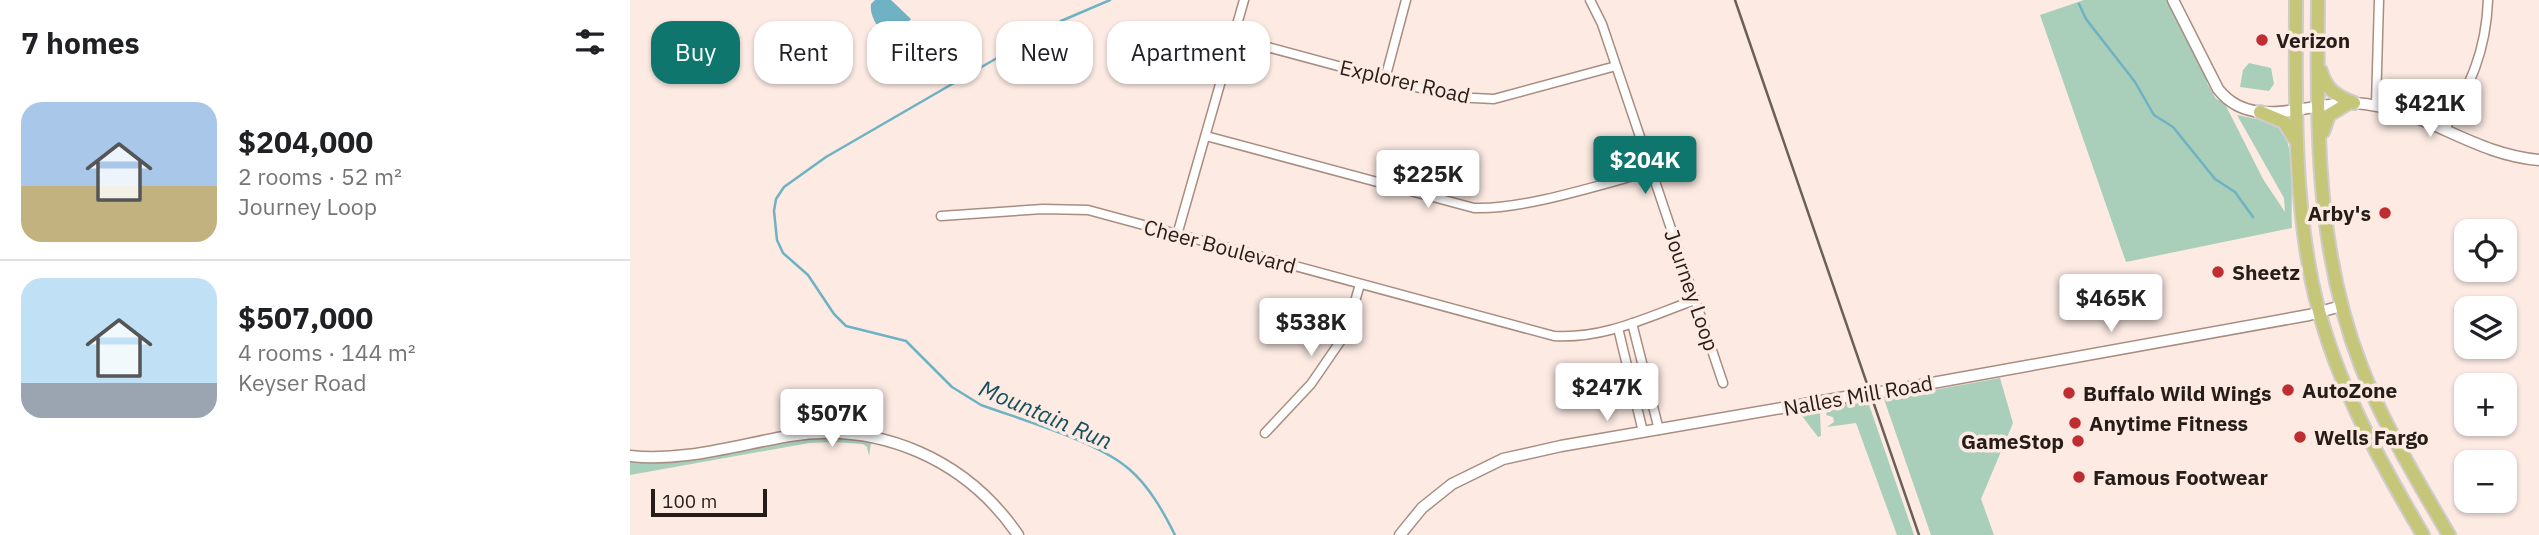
<!DOCTYPE html>
<html lang="en">
<head>
<meta charset="utf-8">
<style>
	:root { --surface:#fff; --page:#f6f6f6; --text:#202124; --muted:#757577; --line:#e0e0e0; --accent:#0f766e }
	body { margin:0; font-family:"IBM Plex Sans",sans-serif; background:var(--page); color:var(--text); height:100vh; display:flex; flex-direction:column; font-size:26px; white-space:nowrap }
	* { box-sizing:border-box; margin:0 }
	p { font-size:23px; color:var(--muted) }
	.icon { flex:none; width:38px; height:38px; fill:none; stroke:currentColor; stroke-width:2; stroke-linecap:round; stroke-linejoin:round }
	.map { position:relative; flex:1; overflow:hidden }
	.details { display:flex; flex-direction:column; background:var(--surface); width:630px }
	.details>* { flex:none }
	.hud { position:absolute; left:21px; top:21px; width:665px; height:63px; display:flex; gap:14px }
	.controls { position:absolute; left:1824px; top:219px; display:grid; gap:14px }
	.controls a { display:grid; place-items:center; width:63px; height:63px; border-radius:14px; background:var(--surface); box-shadow:0 2px 5px #0004; font-size:35px }
	.scale { position:absolute; left:21px; bottom:18px; width:116px; box-sizing:border-box; padding-left:7px; border:4px solid #261c18; border-top:0; font-size:19px; line-height:24px; white-space:nowrap; color:#261c18; -webkit-text-stroke:5px #fceae3; paint-order:stroke }
	.price { position:absolute; translate:-50% -60px; padding:0 16px; border-radius:7px; background:#fff; color:#222; font-size:23px; line-height:46px; filter:drop-shadow(0 2px 4px #0008) }
	.price::after { content:''; position:absolute; left:50%; top:42px; width:21px; height:16px; margin-left:-10px; background:inherit; clip-path:polygon(0 0,100% 0,50% 100%) }
	.price.on { background:var(--accent); color:#fff }
	ul { padding:0; list-style:none }
	li { display:flex; align-items:center; gap:21px; height:175px; padding:0 21px }
	li+li { border-top:2px solid var(--line) }
	li span { display:grid; place-items:center; flex:none; width:196px; height:140px; border-radius:21px; color:#555 }
	li>.icon { margin-inline-start:auto }
	span .icon { width:84px; height:84px; fill:#fffc; stroke-width:1 }
	li b { font-size:30px }
	h2 { display:flex; justify-content:space-between; align-items:center; height:84px; padding:0 21px; font-size:30px }
	.pill { padding:0 24px; border-radius:21px; background:var(--surface); box-shadow:0 2px 5px #0004; font-size:24px; line-height:63px }
	.pill.on { background:var(--accent); color:#fff }
	main { display:flex; flex:1; min-height:0 }
	.map>svg:first-child { display:block }
	.green { fill:#a9ceba }
	.water { fill:#6eb2c3 }
	.lines { fill:none; stroke-linecap:round; stroke-linejoin:round }
	.stream { stroke:#6eb2c3; stroke-width:2.5 }
	.minor-casing { stroke:#a88d81; stroke-width:11 }
	.tertiary-casing { stroke:#a88d81; stroke-width:13 }
	.primary-casing { stroke:#cfcdcc; stroke-width:16 }
	.minor { stroke:#fff; stroke-width:8 }
	.tertiary { stroke:#fff; stroke-width:10 }
	.primary { stroke:#c6c679; stroke-width:12 }
	.rail { stroke:#6b5f5a; stroke-width:2.5 }
	.tertiary-bridge-casing { stroke:#a88d81; stroke-width:13; stroke-linecap:butt }
	.tertiary-bridge { stroke:#fff; stroke-width:10 }
	.poi-dot { fill:#bd2d32; stroke:#fceae3; stroke-width:2.5 }
	.labels { text-anchor:middle; dominant-baseline:central; stroke-width:7; stroke-linejoin:round; paint-order:stroke }
	.poi-label { font-size:21px; font-weight:bold; fill:#261c18; stroke:#fceae3; text-anchor:start }
	.street-label { font-size:21px; fill:#261c18; stroke:#fceae3 }
	.water-label { font-size:23px; font-style:italic; fill:#15505c; stroke:#fceae3 }
</style>
</head>
<body>
<main>
<section class="details">
<h2>7 homes<svg class="icon" aria-label="filters" viewBox="0 0 24 24"><path d="M4 7h16M4 17h16"/><circle cx="9" cy="7" r="2"/><circle cx="15" cy="17" r="2"/></svg></h2>
<ul>
<li><span style="background:linear-gradient(#a9c7e8 60%,#c2b280 0)"><svg class="icon" aria-label="home" viewBox="0 0 24 24"><path d="M3 11l9-7 9 7M6 9v11h12V9"/></svg></span><div><b>$204,000</b><p>2 rooms · 52 m²</p><p>Journey Loop</p></div></li>
<li><span style="background:linear-gradient(#bfe0f5 75%,#9aa5b1 0)"><svg class="icon" aria-label="home" viewBox="0 0 24 24"><path d="M3 11l9-7 9 7M6 9v11h12V9"/></svg></span><div><b>$507,000</b><p>4 rooms · 144 m²</p><p>Keyser Road</p></div></li>
</ul>
</section>
<div class="map">
<svg width="1909" height="535" viewBox="0 0 1909 535">
	<rect width="100%" height="100%" fill="#fceae3"/>
	<path class="green" d="M1454 0H1539L1579 77 1577 83 1586 99 1594 102 1633 179 1655 212 1654 198 1607 115 1650 124 1649 127C1667 142 1660 203 1662 228L1496 262 1410 15Z
		M1619 63 1641 68 1644 84 1639 91 1610 87 1613 70Z
		M1370 378 1383 423 1351 499 1364 535H1301L1254 399Z
		M1237 399 1284 535H1267L1226 423 1197 427 1204 422 1203 417 1196 415 1199 404Z
		M1185 408 1190 413 1191 436 1188 437 1169 412Z
		M182 437 222 438 241 443 239 456 237 447 233 444 204 442 179 443 0 475V461L34 462 69 459Z"/>
	<path class="water" d="M245 0H261L281 19 262 39C250 34 239 16 241 4Z"/>
	<g class="lines">
		<path class="stream" d="M480 0 431 21 196 157 154 187 146 199 144 211 147 240 153 253 178 275 204 314 216 326 276 341 322 387 351 405C392 420 467 441 499 469 519 486 533 511 545 535
			M1449 4 1456 19 1505 82 1524 115 1543 127 1585 179 1605 192 1623 217"/>
		<defs>
			<path id="minor" d="M960 0 972 24 1093 383
				M604 38 823 97 864 99 986 66
				M755 79 776 0
				M1746 105 1749 0
				M1815 129C1840 84 1856 53 1858 0
				M576 136 844 208C894 210 972 184 1022 171
				M311 216 413 209 458 210 924 336C975 339 1017 317 1065 300
				M547 235 614 0
				M1002 323 1029 430
				M988 328 1013 432
				M635 433 681 384 716 333 730 284"/>
			<path id="tertiary" d="M1543 0 1588 89C1622 133 1680 101 1725 103 1795 108 1840 154 1909 160
				M1258 391 1679 315 1711 306
				M0 456C54 462 106 445 159 436 250 421 337 460 388 535
				M770 535 792 508 822 484 873 459 931 446 1227 395"/>
			<path id="primary" d="M1666 0C1666 95 1663 189 1682 282 1701 374 1746 455 1793 535
				M1688 0C1687 124 1685 248 1731 366 1754 426 1787 480 1819 535
				M1691 71C1696 90 1707 96 1724 103
				M1630 112 1654 122 1664 138
				M1693 132 1699 115 1719 103"/>
		</defs>
		<use href="#minor" class="minor-casing"/>
		<use href="#tertiary" class="tertiary-casing"/>
		<use href="#primary" class="primary-casing"/>
		<use href="#minor" class="minor"/>
		<use href="#tertiary" class="tertiary"/>
		<use href="#primary" class="primary"/>
		<path class="rail" d="M1105 0 1289 535"/>
		<defs>
			<path id="tertiary-bridge" d="M1227 395 1258 391"/>
		</defs>
		<use href="#tertiary-bridge" class="tertiary-bridge-casing"/>
		<use href="#tertiary-bridge" class="tertiary-bridge"/>
	</g>
	<g class="poi-dot">
		<circle cx="1632" cy="40" r="7"/>
		<circle cx="1755" cy="213" r="7"/>
		<circle cx="1588" cy="272" r="7"/>
		<circle cx="1658" cy="390" r="7"/>
		<circle cx="1439" cy="393" r="7"/>
		<circle cx="1445" cy="423" r="7"/>
		<circle cx="1670" cy="437" r="7"/>
		<circle cx="1448" cy="441" r="7"/>
		<circle cx="1449" cy="477" r="7"/>
	</g>
	<g class="labels">
		<g class="poi-label">
			<text x="1646" y="40">Verizon</text>
			<text x="1741" y="213" text-anchor="end">Arby's</text>
			<text x="1602" y="272">Sheetz</text>
			<text x="1672" y="390">AutoZone</text>
			<text x="1453" y="393">Buffalo Wild Wings</text>
			<text x="1459" y="423">Anytime Fitness</text>
			<text x="1684" y="437">Wells Fargo</text>
			<text x="1434" y="441" text-anchor="end">GameStop</text>
			<text x="1463" y="477">Famous Footwear</text>
		</g>
		<g class="street-label">
			<text transform="translate(775 81) rotate(13)">Explorer Road</text>
			<text transform="translate(590 246) rotate(15)">Cheer Boulevard</text>
			<text transform="translate(1062 290) rotate(71)">Journey Loop</text>
			<text transform="translate(1228 395) rotate(-10)">Nalles Mill Road</text>
		</g>
		<g class="water-label">
			<text transform="translate(416 414) rotate(23)">Mountain Run</text>
		</g>
	</g>
</svg>
<div class="controls">
<a><svg class="icon" aria-label="locate" viewBox="0 0 24 24"><circle cx="12" cy="12" r="6"/><path d="M12 2v4M12 18v4M2 12h4M18 12h4"/></svg></a>
<a><svg class="icon" aria-label="layers" viewBox="0 0 24 24"><path d="M12 4l9 5-9 5-9-5zM3 14l9 5 9-5"/></svg></a>
<a>+</a>
<a>−</a>
</div>
<div class="scale">100 m</div>
<b class="price" style="left:1800px;top:139px">$421K</b>
<b class="price on" style="left:1015px;top:196px">$204K</b>
<b class="price" style="left:798px;top:210px">$225K</b>
<b class="price" style="left:1481px;top:334px">$465K</b>
<b class="price" style="left:681px;top:358px">$538K</b>
<b class="price" style="left:977px;top:423px">$247K</b>
<b class="price" style="left:202px;top:449px">$507K</b>
<div class="hud">
<a class="pill on">Buy</a>
<a class="pill">Rent</a>
<a class="pill">Filters</a>
<a class="pill">New</a>
<a class="pill">Apartment</a>
</div>
</div>
</main>
</body>
</html>
